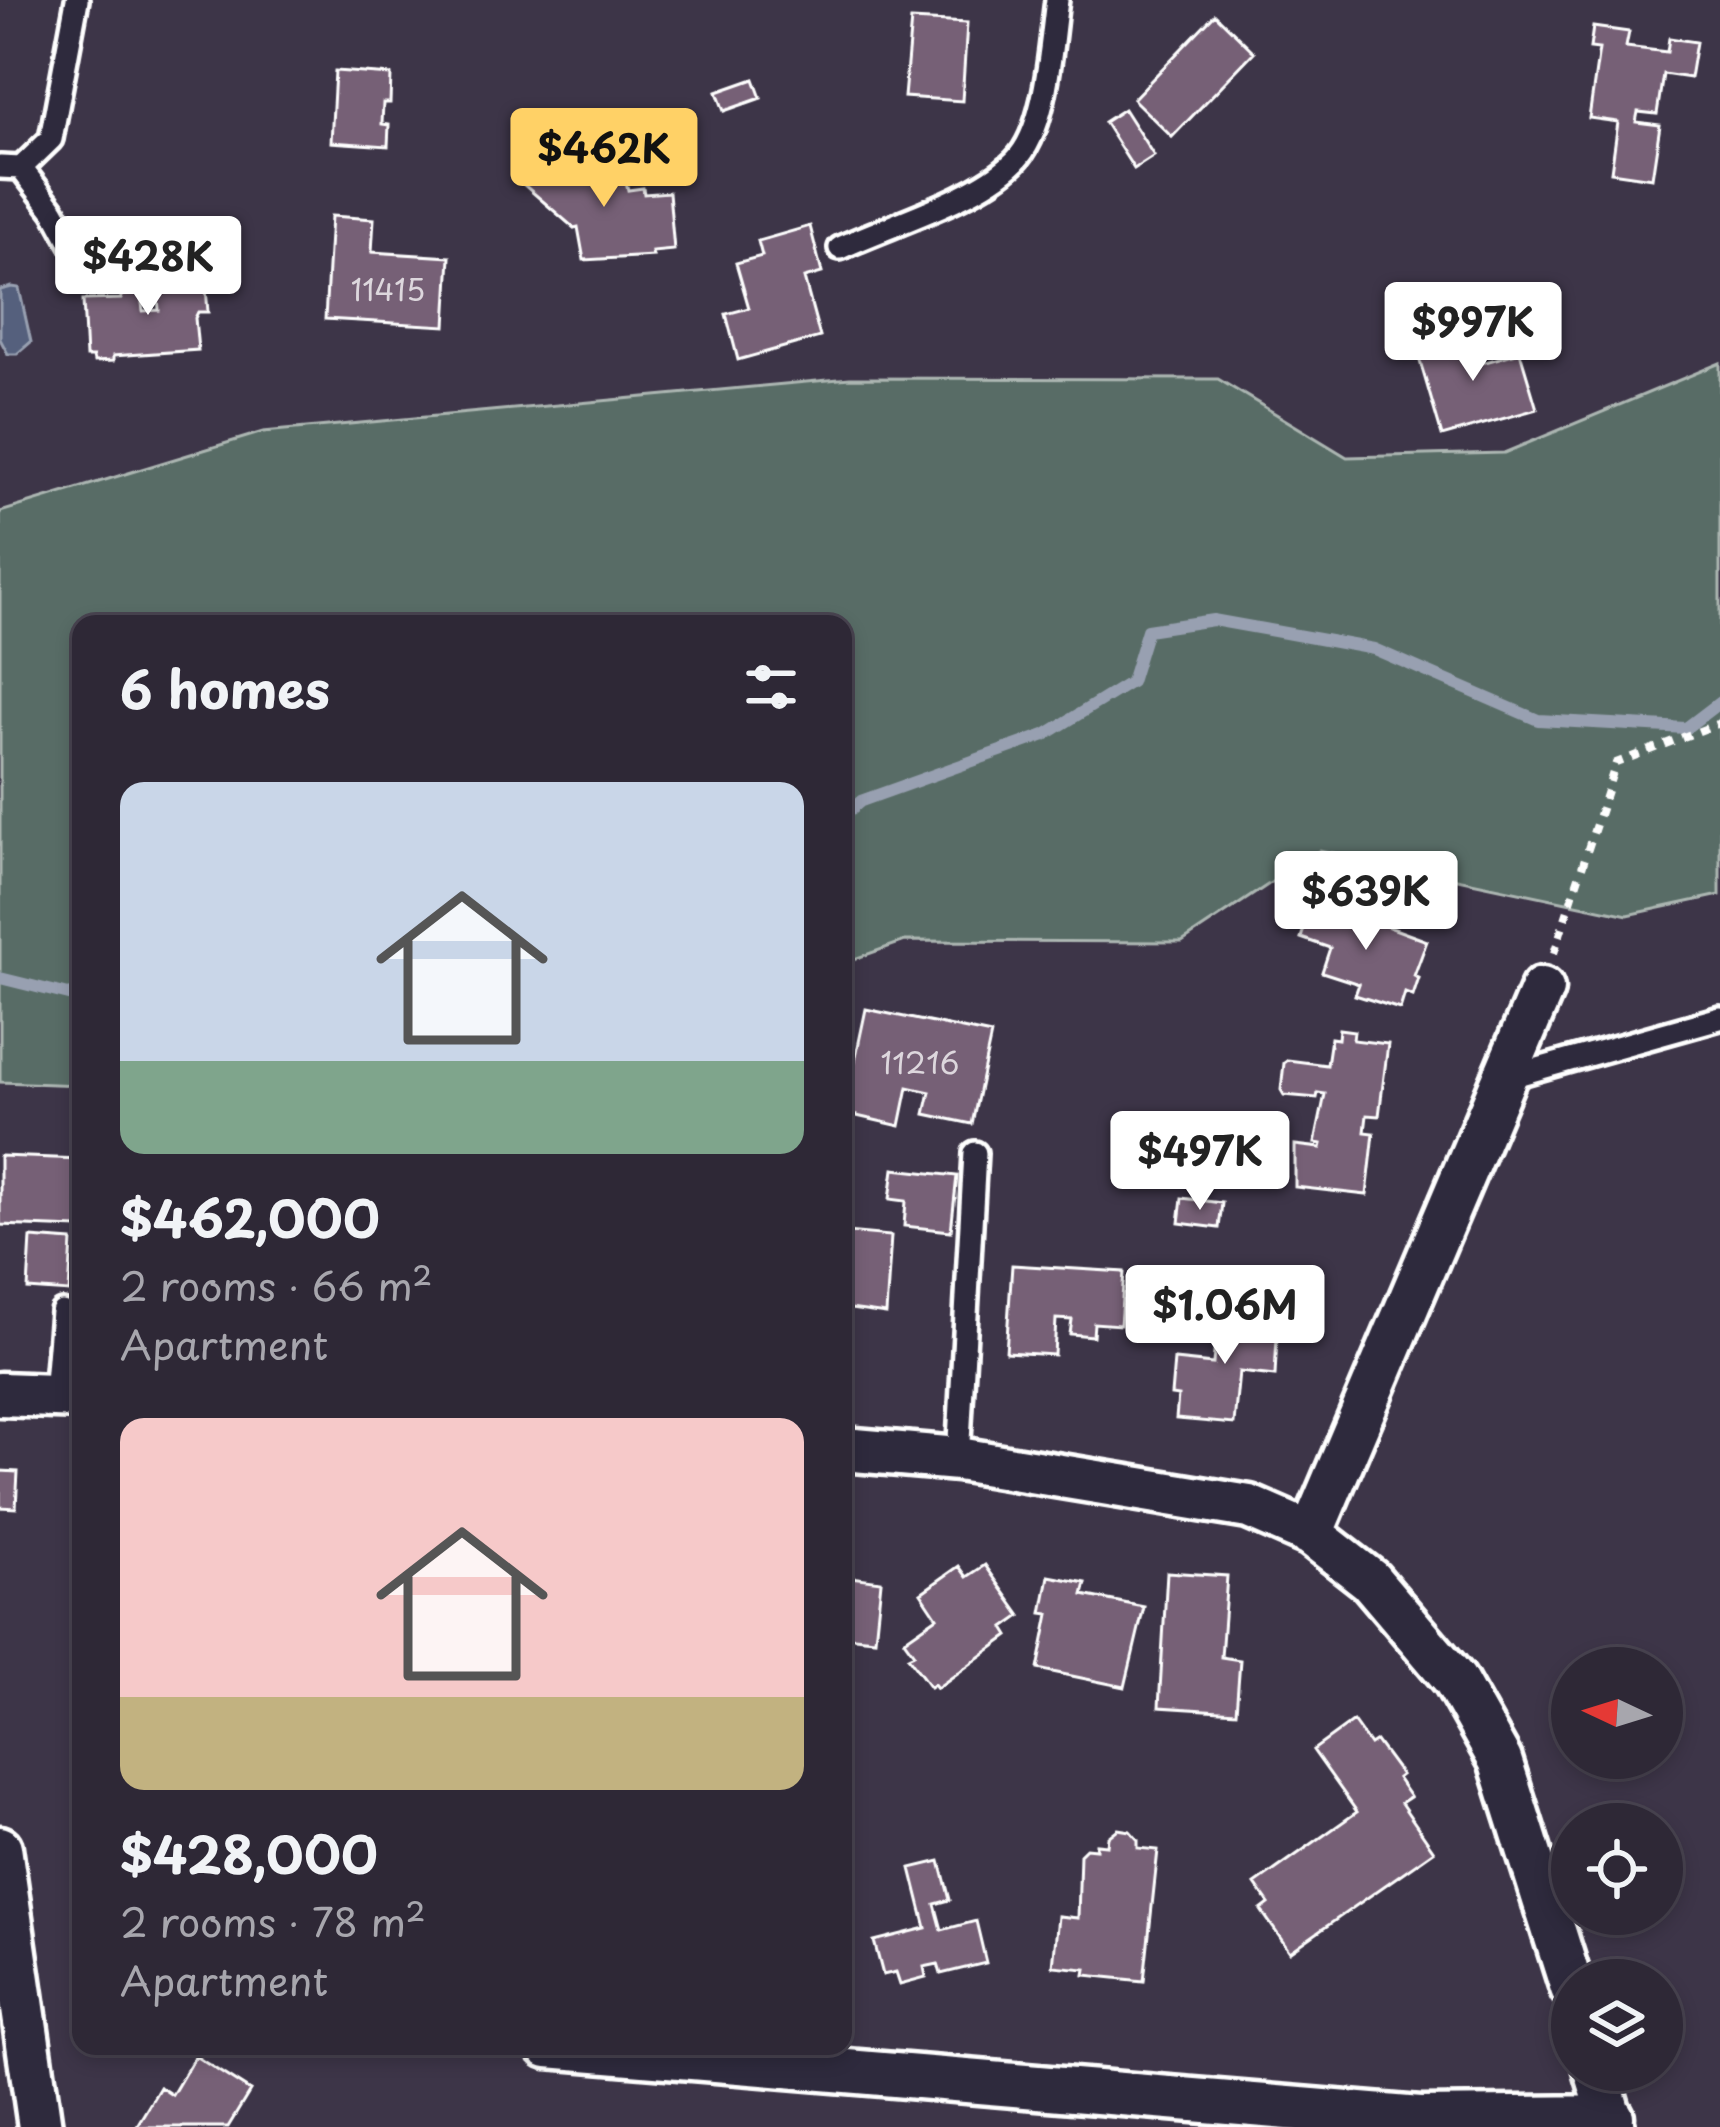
<!DOCTYPE html>
<html lang="en">
<head>
<meta charset="utf-8">
<style>
	:root { --surface:#2e2836; --page:#3a3442; --text:#f1f3f6; --muted:#a7a6ad; --line:#494451; --accent:#ffd166 }
	body { margin:0; font-family:"Playpen Sans",sans-serif; background:var(--page); color:var(--text); height:100vh; display:flex; flex-direction:column; font-size:45px; white-space:nowrap }
	* { box-sizing:border-box; margin:0 }
	p { font-size:39px; color:var(--muted) }
	.icon { flex:none; width:66px; height:66px; fill:none; stroke:currentColor; stroke-width:2; stroke-linecap:round; stroke-linejoin:round }
	.map { position:relative; flex:1; overflow:hidden }
	.sheet { position:absolute; left:72px; top:615px; width:780px; height:1440px; display:flex; flex-direction:column; background:var(--surface); border-radius:24px; box-shadow:0 6px 18px #0003,0 0 0 3px var(--line) }
	.sheet>* { flex:none }
	.needle { width:78px; rotate:274deg }
	.tools { position:absolute; left:1551px; top:1647px; display:grid; gap:24px }
	.tools a { display:grid; place-items:center; width:132px; height:132px; border-radius:50%; background:var(--surface); box-shadow:0 6px 18px #0003,0 0 0 3px var(--line); font-size:60px }
	.price { position:absolute; translate:-50% -102px; padding:0 27px; border-radius:12px; background:#fff; color:#222; font-size:39px; line-height:78px; filter:drop-shadow(0 3px 6px #0008) }
	.price::after { content:''; position:absolute; left:50%; top:72px; width:36px; height:27px; margin-left:-18px; background:inherit; clip-path:polygon(0 0,100% 0,50% 100%) }
	.price.active { background:var(--accent); color:#111 }
	ul { padding:0; list-style:none }
	li { display:grid; align-content:center; gap:24px; height:636px; padding:0 48px }
	li span { display:grid; place-items:center; height:372px; border-radius:24px; color:#555 }
	li>.icon { margin-inline-start:auto }
	span .icon { width:216px; height:216px; fill:#fffc; stroke-width:1 }
	li b { font-size:51px }
	h2 { display:flex; justify-content:space-between; align-items:center; height:144px; padding:0 48px; font-size:51px }
	.map>svg:first-child { display:block }
	.green { fill:#586c66; stroke:#acb6b2; stroke-width:3 }
	.water { fill:#54617d; stroke:#98a0b1; stroke-width:3 }
	.lines { fill:none; stroke-linecap:round; stroke-linejoin:round }
	.stream { stroke:#98a0b1; stroke-width:12 }
	.building { fill:#766076; stroke:#fff; stroke-width:3 }
	.service-casing { stroke:#fff; stroke-width:30 }
	.minor-casing { stroke:#fff; stroke-width:51 }
	.path { stroke:#fff; stroke-width:8; stroke-dasharray:9 9; stroke-linecap:butt }
	.service { stroke:#2f2a3d; stroke-width:21 }
	.minor { stroke:#2f2a3d; stroke-width:42 }
	.labels { text-anchor:middle; dominant-baseline:central; stroke-width:9; stroke-linejoin:round; paint-order:stroke }
	.number-label { font-size:30px; fill:#ddd7dd }
</style>
</head>
<body>
<div class="map">
<svg width="1720" height="2127" viewBox="0 0 1720 2127">
	<rect width="100%" height="100%" fill="#3d3548"/>
	<filter id="ink" filterUnits="userSpaceOnUse"><feTurbulence type="fractalNoise" baseFrequency=".00833" numOctaves="2"/><feDisplacementMap in="SourceGraphic" scale="24" xChannelSelector="R" yChannelSelector="G"/><feConvolveMatrix kernelMatrix="1 2 1 2 8 2 1 2 1" color-interpolation-filters="sRGB"/></filter>
	<g filter="url(#ink)">
		<path class="green" d="M1720 363V895L1628 915 1320 850 1182 942 905 941 843 963V624H81V1085L0 1082V512L263 432 850 378 1218 379 1347 457 1504 453Z"/>
		<path class="water" d="M12 287 19 288 31 342 17 354H8L0 339V290Z"/>
		<g class="lines">
			<path class="stream" d="M843 816 861 801 1045 735 1131 682 1147 630 1213 620 1374 649 1538 720 1686 728 1720 702
				M0 978 69 995 81 991"/>
		</g>
		<path class="building" d="M1215 14 1254 52 1172 137 1133 99Z
			M911 20 967 23 962 101 904 97Z
			M1593 27 1629 32 1626 47 1667 52 1669 38 1696 42 1690 78 1663 74 1657 114 1638 112 1636 122 1660 125 1652 178 1611 172 1618 122 1589 118 1599 49 1590 48Z
			M335 71 391 75 390 103H383L382 124 389 125 388 146 331 142Z
			M754 79 761 98 724 111 717 92Z
			M1124 109 1154 156 1134 169 1104 122Z
			M556 145 600 182H626L628 190 643 188 644 194 669 192 674 250 652 252 653 256 584 260 578 227 574 228 523 184Z
			M331 216 374 219 372 252 450 257 446 326 325 319Z
			M810 226 822 273 804 278 820 337 738 360 726 314 749 308 736 263 762 256 758 241Z
			M204 264 208 312H198L195 318 198 350 113 356V361L94 362 93 357H86L83 300 121 299V295L141 294 143 311 159 310 156 268Z
			M1469 330 1479 364 1520 352 1537 409 1442 436 1417 351 1425 349 1424 343Z
			M1313 899 1427 941 1414 976 1419 978 1413 996 1405 993 1400 1009 1355 995 1359 984 1322 972 1330 948 1301 938Z
			M866 1009 991 1035 972 1124 925 1114 930 1092 908 1087 900 1126 844 1113Z
			M1339 1029 1354 1031 1353 1040 1388 1044 1379 1116 1367 1115 1365 1132 1374 1133 1367 1195 1295 1187V1145L1321 1148 1322 1144 1315 1143 1325 1094 1318 1093 1317 1098 1284 1095 1281 1090 1284 1063 1288 1060 1327 1065 1331 1038 1338 1039Z
			M1201 1145 1223 1147 1220 1176 1197 1173Z
			M0 1156 81 1159 78 1228 0 1225Z
			M894 1169 957 1176 951 1231 904 1226 906 1201 890 1199Z
			M1182 1198 1222 1203 1219 1228 1179 1223Z
			M843 1217 847 1218 846 1232 891 1236 886 1314 843 1308Z
			M31 1238 72 1241 69 1292 28 1289Z
			M1012 1265 1124 1272 1120 1325 1094 1323 1093 1336 1070 1334 1072 1320 1056 1319 1054 1355 1006 1352Z
			M1218 1308 1269 1312 1267 1335 1277 1336 1275 1376 1239 1372 1234 1424 1176 1419 1178 1396 1171 1395 1174 1360 1213 1364Z
			M0 1471 18 1472 16 1508 0 1507Z
			M985 1565 1021 1616 1004 1628 1009 1636 937 1688 934 1684 930 1687 908 1657 914 1654 904 1640 937 1617 921 1593 959 1566 967 1577Z
			M1167 1572 1227 1576 1221 1657 1240 1660 1236 1712 1159 1707Z
			M843 1576 881 1581 875 1639 843 1636Z
			M1049 1576 1086 1583 1083 1595 1144 1607 1125 1687 1038 1669 1049 1614 1042 1613Z
			M1353 1721 1370 1745 1376 1741 1401 1775 1397 1778 1410 1797 1401 1803 1434 1851 1290 1952 1261 1910 1269 1904 1255 1884 1357 1812 1313 1750Z
			M1118 1829 1130 1831 1138 1840V1848L1158 1850 1144 1981 1085 1975 1086 1969 1053 1966 1058 1916 1078 1918 1080 1854 1086 1848 1096 1849V1844L1107 1845 1108 1837Z
			M940 1861 950 1900 935 1904 942 1930 976 1921 986 1963 941 1974 938 1964 924 1967 926 1977 900 1984 896 1972 883 1975 874 1941 926 1928 911 1868Z
			M195 2056 250 2091 228 2127H136L160 2087 172 2095Z"/>
		<g class="lines">
			<defs>
				<path id="service" d="M0 167 21 168 51 139 77 0
					M21 168 54 211 73 246 113 258 148 251
					M840 248C891 224 975 200 1015 161 1047 130 1051 43 1057 0
					M1506 1078 1720 1018
					M55 1395 62 1312
					M958 1459 975 1153"/>
				<path id="minor" d="M0 1394 81 1397
					M843 1449 958 1459 1249 1507 1311 1534 1370 1580 1455 1680 1500 1760 1572 1988
					M1311 1534 1542 989
					M0 1848 40 2127
					M548 2046 1420 2119 1612 2117
					M1596 2070 1613 2127"/>
			</defs>
			<use href="#service" class="service-casing"/>
			<use href="#minor" class="minor-casing"/>
			<path class="path" d="M1554 953 1616 763 1720 723"/>
			<use href="#service" class="service"/>
			<use href="#minor" class="minor"/>
		</g>
	</g>
	<g class="labels">
		<g class="number-label">
			<text x="388" y="288">11415</text>
			<text x="920" y="1061">11216</text>
		</g>
	</g>
</svg>
<div class="tools">
<a><svg class="needle" viewBox="-14 -14 28 28"><path d="M0-13l5 13h-10z" fill="#e53935"/><path d="M0 13l5-13h-10z" fill="#a7a6ad"/></svg></a>
<a><svg class="icon" aria-label="locate" viewBox="0 0 24 24"><circle cx="12" cy="12" r="6"/><path d="M12 2v4M12 18v4M2 12h4M18 12h4"/></svg></a>
<a><svg class="icon" aria-label="layers" viewBox="0 0 24 24"><path d="M12 4l9 5-9 5-9-5zM3 14l9 5 9-5"/></svg></a>
</div>
<b class="price active" style="left:604px;top:210px">$462K</b>
<b class="price" style="left:148px;top:318px">$428K</b>
<b class="price" style="left:1473px;top:384px">$997K</b>
<b class="price" style="left:1366px;top:953px">$639K</b>
<b class="price" style="left:1200px;top:1213px">$497K</b>
<b class="price" style="left:1225px;top:1367px">$1.06M</b>
<section class="sheet">
<h2>6 homes<svg class="icon" aria-label="filters" viewBox="0 0 24 24"><path d="M4 7h16M4 17h16"/><circle cx="9" cy="7" r="2"/><circle cx="15" cy="17" r="2"/></svg></h2>
<ul>
<li><span style="background:linear-gradient(#c9d6e8 75%,#7fa58c 0)"><svg class="icon" aria-label="home" viewBox="0 0 24 24"><path d="M3 11l9-7 9 7M6 9v11h12V9"/></svg></span><div><b>$462,000</b><p>2 rooms · 66 m²</p><p>Apartment</p></div></li>
<li><span style="background:linear-gradient(#f6c9c9 75%,#c2b280 0)"><svg class="icon" aria-label="home" viewBox="0 0 24 24"><path d="M3 11l9-7 9 7M6 9v11h12V9"/></svg></span><div><b>$428,000</b><p>2 rooms · 78 m²</p><p>Apartment</p></div></li>
</ul>
</section>
</div>
</body>
</html>
